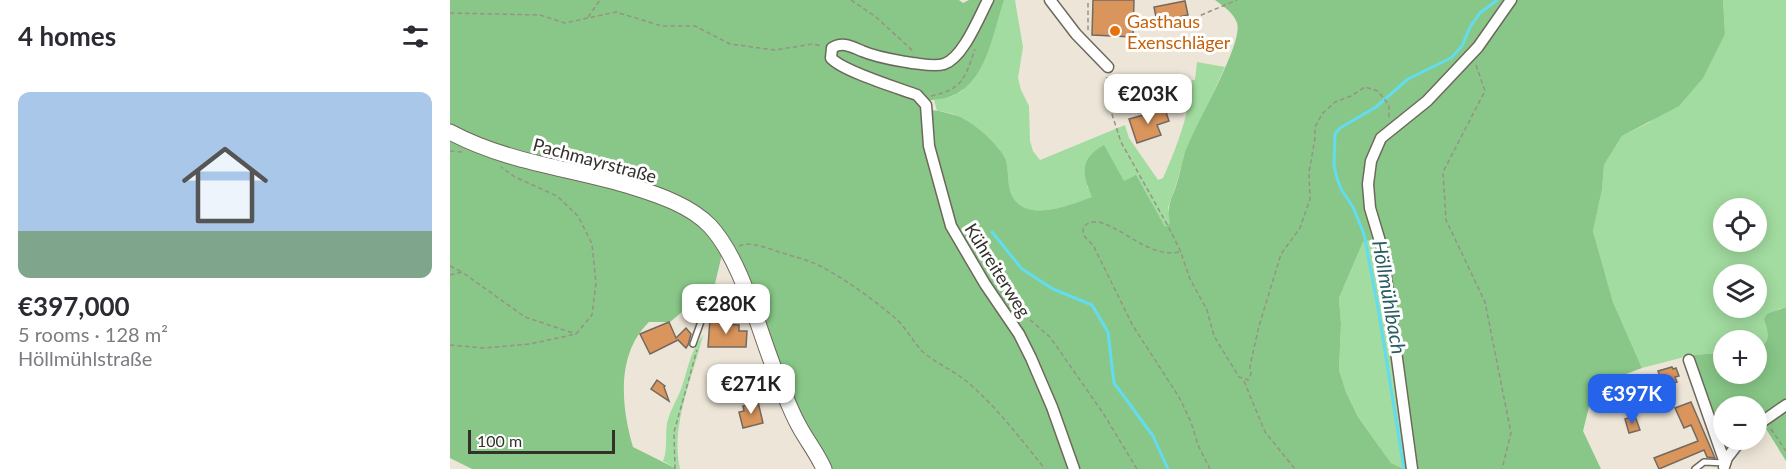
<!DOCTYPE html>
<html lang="en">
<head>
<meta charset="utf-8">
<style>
	:root { --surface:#fff; --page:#f2f2f3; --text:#2b2b33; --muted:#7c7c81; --line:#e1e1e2; --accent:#2563eb }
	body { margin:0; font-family:Lato,sans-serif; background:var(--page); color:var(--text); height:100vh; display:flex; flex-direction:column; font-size:22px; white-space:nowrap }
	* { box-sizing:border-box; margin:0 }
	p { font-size:20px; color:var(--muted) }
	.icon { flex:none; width:33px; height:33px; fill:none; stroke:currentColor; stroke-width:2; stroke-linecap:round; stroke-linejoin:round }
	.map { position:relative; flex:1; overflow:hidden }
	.panel { display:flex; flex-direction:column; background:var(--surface); width:450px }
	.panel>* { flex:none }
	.controls { position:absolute; left:1263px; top:198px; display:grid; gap:12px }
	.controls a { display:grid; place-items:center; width:54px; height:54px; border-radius:50%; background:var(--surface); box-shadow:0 3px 15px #0003; font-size:30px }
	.scale { position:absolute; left:18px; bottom:15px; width:147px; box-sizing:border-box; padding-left:6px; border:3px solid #34312c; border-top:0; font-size:16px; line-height:21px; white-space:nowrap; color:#34312c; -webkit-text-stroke:4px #fff; paint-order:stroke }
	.price { position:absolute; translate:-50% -51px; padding:0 14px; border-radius:12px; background:#fff; color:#222; font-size:20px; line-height:39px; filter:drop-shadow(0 2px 3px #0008) }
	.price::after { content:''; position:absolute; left:50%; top:36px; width:18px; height:14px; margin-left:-9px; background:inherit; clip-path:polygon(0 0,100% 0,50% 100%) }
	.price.on { background:var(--accent); color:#fff }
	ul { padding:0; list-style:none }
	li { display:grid; align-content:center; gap:12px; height:318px; padding:0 18px }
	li+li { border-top:2px solid var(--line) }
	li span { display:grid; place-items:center; height:186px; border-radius:12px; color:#555 }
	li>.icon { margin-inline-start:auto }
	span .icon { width:108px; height:108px; fill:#fffc; stroke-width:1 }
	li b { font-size:26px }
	h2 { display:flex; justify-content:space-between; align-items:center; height:72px; padding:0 18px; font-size:26px }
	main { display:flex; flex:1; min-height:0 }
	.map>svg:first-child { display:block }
	.green { fill:#a2dca0; fill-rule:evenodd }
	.forest { fill:#88c787 }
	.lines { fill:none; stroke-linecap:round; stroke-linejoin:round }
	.stream { stroke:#62dcee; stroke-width:3 }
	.building { fill:#da955c; stroke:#746961; stroke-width:1.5 }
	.lane-casing { stroke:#6e685c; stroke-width:8 }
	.street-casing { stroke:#6e685c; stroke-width:13 }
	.secondary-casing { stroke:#6e685c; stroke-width:17 }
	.path { stroke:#979288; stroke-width:1.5; stroke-dasharray:4.5 3; stroke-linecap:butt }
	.lane { stroke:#fff; stroke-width:5 }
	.street { stroke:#fff; stroke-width:10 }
	.secondary { stroke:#fff; stroke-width:15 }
	.food-dot { fill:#e8710a; stroke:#fff; stroke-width:2 }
	.labels { text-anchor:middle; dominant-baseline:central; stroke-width:6; stroke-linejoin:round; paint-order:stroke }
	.food-label { font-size:18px; fill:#c56008; stroke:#fff; text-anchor:start }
	.street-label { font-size:18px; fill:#34312c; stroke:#fff }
	.water-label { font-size:20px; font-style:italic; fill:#285c63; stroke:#fff }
</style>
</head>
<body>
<main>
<section class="panel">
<h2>4 homes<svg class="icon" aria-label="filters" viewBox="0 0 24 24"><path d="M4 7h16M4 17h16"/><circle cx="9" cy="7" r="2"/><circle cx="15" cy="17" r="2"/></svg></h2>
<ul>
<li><span style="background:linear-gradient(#a9c7e8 75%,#7fa58c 0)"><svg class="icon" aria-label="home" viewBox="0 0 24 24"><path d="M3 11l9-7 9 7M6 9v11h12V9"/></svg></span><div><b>€397,000</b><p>5 rooms · 128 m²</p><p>Höllmühlstraße</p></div></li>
</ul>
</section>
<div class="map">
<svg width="1336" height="469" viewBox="0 0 1336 469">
	<rect width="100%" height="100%" fill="#ede6d8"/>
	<path class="green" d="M554 0H565L573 47 568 78 571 90 579 106 580 141 583 151 590 160 675 125 679 138 708 180 713 178C727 147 739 115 742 80H745L747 62 775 67 734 156 727 182 718 208 721 223 715 228 685 176 674 182 637 186 643 197C622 204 577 224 562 197 557 187 559 171 556 160 551 146 523 124 510 117 503 113 495 112 487 111L484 100 502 96 512 91Z
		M1273 0H1336V307L1329 309 1314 319C1318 334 1322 341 1307 350L1306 340H1274L1273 353 1242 355 1192 368 1163 302 1143 231 1152 190 1154 165 1172 136 1200 122 1275 34ZM1274 208H1306V242H1274ZM1274 274H1306V308H1274Z
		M935 236 965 469H954L941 463 908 417 896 392 889 370 891 324 889 298 913 242Z
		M253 335C243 377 220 426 230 469H227L213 461C218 449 215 435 217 423 220 411 225 403 230 392 238 371 239 353 253 335Z"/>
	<path class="forest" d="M0 0H509L513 3 519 0H554C544 28 538 73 511 91 500 99 484 100 470 101L474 109C484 110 495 112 505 115 520 119 551 146 556 160 559 171 557 186 562 196 577 224 622 204 642 197 632 174 629 159 654 145L674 181 686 175 715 227 720 223C716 206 722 199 727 183 730 174 731 165 734 156 742 129 794 44 787 23 783 12 774 7 765 0H1273L1275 34 1253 78 1229 106 1172 136 1154 165 1152 190 1143 231 1163 302 1192 368 1155 382 1140 403 1133 431 1151 469H965L934 236 913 242 889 298 891 324 889 370 896 392 908 417 941 463 954 469H379L349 418 273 250 263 292 249 291 238 307 220 322H199C166 354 171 406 183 447L227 469H22L0 458Z
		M1336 307V402L1307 422 1306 406H1274V440H1287L1275 454 1242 355 1273 353 1274 374H1306L1307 350C1322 341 1318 334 1314 319L1317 314Z
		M1336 408V461L1313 424Z"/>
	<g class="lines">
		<path class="stream" d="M542 232 572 269 603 289 642 305 658 332 664 383 703 436 718 469
			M954 469 928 308 914 234 903 207 891 189 887 178 884 166 885 134 890 128 926 107 958 79 1001 58 1012 46 1020 27 1030 13 1047 0"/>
	</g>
	<path class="building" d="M643 0H684L683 37 642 35Z
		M735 1 738 15 707 22 704 7Z
		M715 109 719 121 707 125 711 135 687 143 679 119Z
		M260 319H271L270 324 289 325V331H297L296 347H258Z
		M219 322 226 338 236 328 241 334 238 345 236 348 228 340 200 354 190 334Z
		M1222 367 1223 369 1226 368 1229 376 1225 377 1227 382 1214 386 1208 371Z
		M307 379 308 387 283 390 282 382Z
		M207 380 215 386 214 387 219 401 201 389Z
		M308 402 313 423 293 428 289 412 294 411 293 406Z
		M1241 402 1265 458 1257 457 1254 450 1209 469 1204 458 1248 441 1241 425 1234 428 1225 408Z
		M1185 416 1190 430 1179 433 1175 419Z"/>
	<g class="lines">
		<defs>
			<path id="lane" d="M243 344 254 313 263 308 299 305
				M1245 469 1254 462 1275 463"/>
			<path id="street" d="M538 0C529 17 513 58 494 64 485 67 472 64 462 63 445 60 428 58 412 51 402 47 393 41 382 48L381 58C392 71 448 88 467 95L476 105 479 146 501 226 535 284 569 334 581 358 602 407 624 469
				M600 0 626 34 658 67
				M1239 360 1275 463
				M1306 426 1336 405
				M1274 467 1277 458 1291 440
				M962 469 932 248 920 208 918 184 921 161 931 138 977 101 1028 47 1061 0"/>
			<path id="secondary" d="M0 132C58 163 121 168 183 187 209 195 241 206 260 226 293 262 308 330 327 376 334 392 340 410 349 426 357 441 367 453 374 469"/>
		</defs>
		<use href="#lane" class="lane-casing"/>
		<use href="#street" class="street-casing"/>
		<use href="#secondary" class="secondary-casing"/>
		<path class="path" d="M401 0 426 17 464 52
			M0 13 90 15 115 23 166 12 212 26H245L280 44 325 50 363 44 372 46
			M138 17 150 0
			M737 21 787 0
			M638 30V0
			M1026 65 1035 91 993 172 996 220 1035 302 1061 433 1052 469
			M657 77 658 102 671 142 718 226 730 250 740 279 757 310 764 336 789 377 798 380 801 374 800 366 809 326 831 254 850 228 860 199 859 172 865 138V127L872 114 885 102 901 96 915 87 928 91 939 105V119
			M481 96C513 89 515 78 525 49
			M0 151 12 152
			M289 246C301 241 317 248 329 252 342 256 355 259 368 265 394 278 421 298 444 317 456 327 462 341 473 352 486 363 502 370 515 380 546 406 570 438 595 469
			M729 252C701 258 677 231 652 223 644 220 629 223 634 235 635 238 640 242 643 245L683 326 729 397 741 422 748 445 760 469
			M0 266 12 272
			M0 275 12 272 75 317 126 334
			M563 305 600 337 653 413 687 469
			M0 345 34 348 80 344 126 334 142 315 146 283 142 244 128 216 107 196 65 177 51 167
			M794 381 815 432 845 469
			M1321 429 1336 451
			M225 469 224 432 247 350"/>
		<use href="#lane" class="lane"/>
		<use href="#street" class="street"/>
		<use href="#secondary" class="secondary"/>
	</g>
	<circle class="food-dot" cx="665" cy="31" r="6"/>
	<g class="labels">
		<g class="food-label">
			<text x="677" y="21">Gasthaus<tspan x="677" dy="21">Exenschläger</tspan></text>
		</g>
		<g class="street-label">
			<text transform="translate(145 160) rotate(15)">Pachmayrstraße</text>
			<text transform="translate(548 270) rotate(58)">Kühreiterweg</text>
		</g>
		<g class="water-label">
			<text transform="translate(940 297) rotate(80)">Höllmühlbach</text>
		</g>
	</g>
</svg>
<div class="controls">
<a><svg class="icon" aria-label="locate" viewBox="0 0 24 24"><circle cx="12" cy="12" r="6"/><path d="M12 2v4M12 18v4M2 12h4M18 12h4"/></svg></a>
<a><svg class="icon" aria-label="layers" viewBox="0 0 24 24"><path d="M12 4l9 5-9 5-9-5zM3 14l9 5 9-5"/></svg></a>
<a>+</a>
<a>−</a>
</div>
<div class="scale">100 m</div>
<b class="price" style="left:698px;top:125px">€203K</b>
<b class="price" style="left:276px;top:335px">€280K</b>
<b class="price" style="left:301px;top:415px">€271K</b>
<b class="price on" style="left:1182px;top:425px">€397K</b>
</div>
</main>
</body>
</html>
